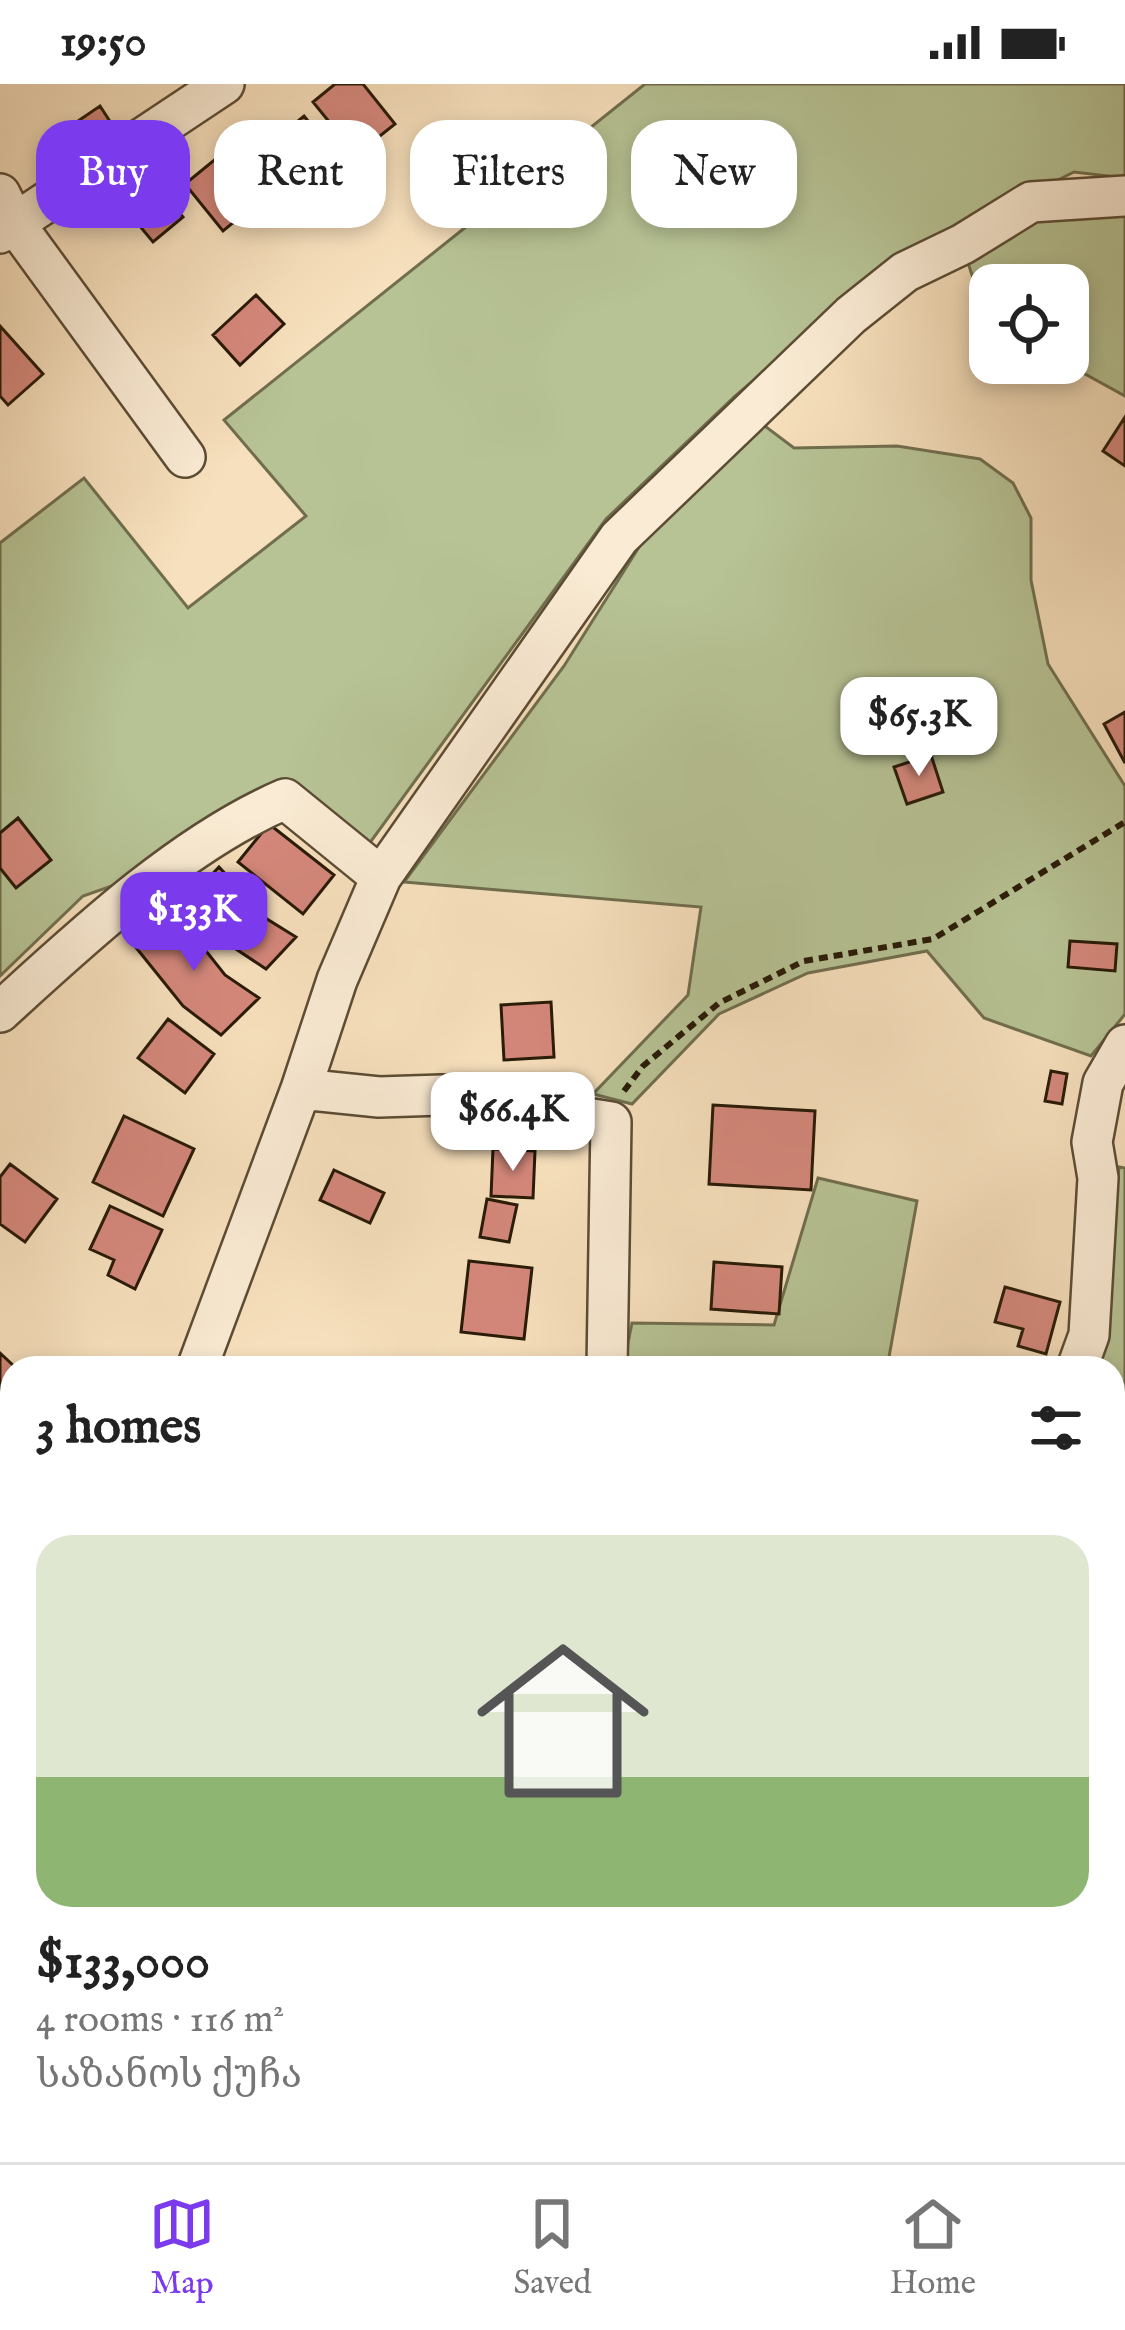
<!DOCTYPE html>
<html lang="en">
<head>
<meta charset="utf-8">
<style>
	:root { --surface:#fff; --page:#f2f2f2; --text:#222; --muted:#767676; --line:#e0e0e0; --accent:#7c3aed }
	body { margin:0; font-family:"IM FELL English","Noto Serif Georgian",serif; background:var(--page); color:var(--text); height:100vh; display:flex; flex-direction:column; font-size:45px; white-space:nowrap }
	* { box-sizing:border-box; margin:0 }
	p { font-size:39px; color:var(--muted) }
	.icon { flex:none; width:66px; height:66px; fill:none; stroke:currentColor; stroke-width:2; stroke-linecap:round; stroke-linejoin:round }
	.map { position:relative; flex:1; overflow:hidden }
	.side { position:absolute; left:0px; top:1272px; width:1125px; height:807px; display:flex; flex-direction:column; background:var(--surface); border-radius:36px 36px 0 0; box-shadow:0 6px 18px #0003 }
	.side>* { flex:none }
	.guide { position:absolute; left:36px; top:36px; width:1053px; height:108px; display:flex; gap:24px }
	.buttons { position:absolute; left:969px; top:180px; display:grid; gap:24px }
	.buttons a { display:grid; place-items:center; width:120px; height:120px; border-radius:24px; background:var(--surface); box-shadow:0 6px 18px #0003; font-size:60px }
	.price { position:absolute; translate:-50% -102px; padding:0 27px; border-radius:24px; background:#fff; color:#222; font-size:39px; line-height:78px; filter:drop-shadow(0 3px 6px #0008) }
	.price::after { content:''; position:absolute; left:50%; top:72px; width:36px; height:27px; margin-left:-18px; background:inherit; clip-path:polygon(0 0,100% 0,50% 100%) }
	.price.selected { background:var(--accent); color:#fff }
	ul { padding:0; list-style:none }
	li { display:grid; align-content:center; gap:24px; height:636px; padding:0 36px }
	li span { display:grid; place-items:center; height:372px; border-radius:36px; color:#555 }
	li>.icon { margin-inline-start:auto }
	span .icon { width:216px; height:216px; fill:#fffc; stroke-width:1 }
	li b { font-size:51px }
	h2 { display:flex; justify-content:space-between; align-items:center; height:144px; padding:0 36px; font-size:51px }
	.chip { padding:0 42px; border-radius:36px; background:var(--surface); box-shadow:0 6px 18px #0003; font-size:42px; line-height:108px }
	.chip.selected { background:var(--accent); color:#fff }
	.status { display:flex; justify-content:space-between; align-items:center; height:84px; padding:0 60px; background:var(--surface); direction:ltr }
	.status svg { height:33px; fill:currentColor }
	.menu { display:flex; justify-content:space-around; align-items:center; height:168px; border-top:3px solid var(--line); background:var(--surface); font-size:33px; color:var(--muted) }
	.menu a { display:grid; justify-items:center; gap:6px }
	.menu .selected { color:var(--accent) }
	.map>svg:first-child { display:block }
	.green { fill:#b7c395; stroke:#706e4e; stroke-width:3 }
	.building { fill:#d5887c; stroke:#281a07; stroke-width:3 }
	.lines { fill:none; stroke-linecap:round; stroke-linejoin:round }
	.minor-casing { stroke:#5c4c34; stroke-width:44 }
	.path { stroke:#281a07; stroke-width:6; stroke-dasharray:9 6; stroke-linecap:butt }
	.minor { stroke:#faebd4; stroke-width:39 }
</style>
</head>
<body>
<div class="status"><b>19:50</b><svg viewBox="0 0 49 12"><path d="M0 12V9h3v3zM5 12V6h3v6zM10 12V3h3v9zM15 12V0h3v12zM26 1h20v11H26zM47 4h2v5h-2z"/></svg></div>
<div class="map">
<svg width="1125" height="2078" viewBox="0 0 1125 2078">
	<rect width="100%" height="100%" fill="#f7e0bd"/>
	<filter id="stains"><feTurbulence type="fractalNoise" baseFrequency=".00167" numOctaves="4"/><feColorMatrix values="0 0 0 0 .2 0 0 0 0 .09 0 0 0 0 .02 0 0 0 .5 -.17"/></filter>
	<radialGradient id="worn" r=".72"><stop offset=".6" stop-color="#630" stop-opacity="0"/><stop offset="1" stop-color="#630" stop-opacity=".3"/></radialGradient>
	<path class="green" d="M645 0H1125V94L1074 88 895 177 735 312 606 435 369 760 290 738 262 736 146 790 83 812 0 892V459L84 394 188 524 306 432 224 336Z
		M1055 126 1125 130V312L1065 279H1068V201H990V238L987 236 967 176Z
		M761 339 794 364 897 362 980 375 1013 399 1031 434V496L1048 580 1125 702V930L1091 972 984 934 927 867 808 889 719 930 632 1020 593 1010 688 911 701 823 404 798 564 582 641 460Z
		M1119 1083 1125 1084V1325L1113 1320V1284H1090L1101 1248Z
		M818 1094 917 1117 887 1284H623L632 1239 774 1241Z
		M1113 1555 1125 1556V2078H948L949 2067H1113Z"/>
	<path class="building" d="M335 0H363L395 40 356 71 313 18Z
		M100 22 122 56 84 81 62 48Z
		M304 32 343 81 300 116 261 67Z
		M229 64 267 111 223 147 185 100Z
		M152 96 183 133 153 158 123 122Z
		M256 211 284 240 240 281 213 251Z
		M0 242 43 290 8 321 0 312Z
		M1125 333V382L1103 367Z
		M1125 628V679L1104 640Z
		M931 671 943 708 907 720 894 683Z
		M18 734 51 776 16 804 0 784V749Z
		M269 740 334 791 303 830 238 778Z
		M219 783 267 835 296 853 266 885 233 863 189 815Z
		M172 824 225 891 259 914 221 951 183 922 134 861Z
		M1070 857 1117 860 1115 887 1068 883Z
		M551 918 554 973 504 976 501 921Z
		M168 935 214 970 185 1009 138 974Z
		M1051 987 1067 990 1062 1020 1045 1017Z
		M713 1021 815 1027 811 1106 709 1100Z
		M124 1032 194 1065 163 1132 93 1098Z
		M493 1065 535 1067 533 1114 491 1112Z
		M10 1080 57 1115 25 1158 0 1140V1093Z
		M334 1086 384 1109 370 1139 320 1116Z
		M487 1115 517 1121 509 1158 480 1153Z
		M110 1122 162 1146 135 1205 108 1191 114 1176 90 1165Z
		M469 1177 532 1184 524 1255 461 1248Z
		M714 1178 782 1183 779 1230 711 1225Z
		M1005 1203 1060 1218 1046 1270 1018 1262 1023 1245 995 1238Z
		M0 1269 16 1284H12L10 1349 0 1340Z
		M0 1430 12 1434V1555L0 1552Z
		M1113 1488 1125 1489V1536L1113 1535Z
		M0 1604 12 1608 8 1657 0 1654Z
		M0 1687 12 1692 0 1732Z
		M130 2067H193L188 2078H125Z
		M209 2067H276L270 2078H204Z
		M479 2067H580L579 2078H478Z"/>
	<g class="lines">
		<defs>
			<path id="minor" d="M0 110 15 140 185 373
				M0 149 224 0
				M0 928C82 853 182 759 285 715L381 793
				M301 1005 379 1013 442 1011 611 1038 607 1284
				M197 1284 301 1005 337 896 381 793 619 454 851 231 905 188 963 160 1031 118 1125 112
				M1077 1284 1089 1251 1098 1094 1092 1058 1103 999 1125 961
				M1113 1352 1125 1366
				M0 1574 12 1578
				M0 1930 12 1887
				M6 2078 24 2067
				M294 2078 297 2067
				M666 2078 667 2067
				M825 2078 826 2067"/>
		</defs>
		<use href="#minor" class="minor-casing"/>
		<path class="path" d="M624 1007 643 982 719 919 804 877 933 855 1125 738"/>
		<use href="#minor" class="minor"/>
	</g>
	<rect width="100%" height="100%" filter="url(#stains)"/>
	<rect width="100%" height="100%" fill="url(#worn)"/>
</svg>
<div class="buttons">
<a><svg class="icon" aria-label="locate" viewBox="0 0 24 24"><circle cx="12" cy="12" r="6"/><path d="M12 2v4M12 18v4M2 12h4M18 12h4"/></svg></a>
</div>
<b class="price" style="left:919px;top:695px">$65.3K</b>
<b class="price selected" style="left:194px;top:890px">$133K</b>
<b class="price" style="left:513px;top:1090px">$66.4K</b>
<div class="guide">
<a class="chip selected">Buy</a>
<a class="chip">Rent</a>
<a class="chip">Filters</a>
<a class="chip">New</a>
</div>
<section class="side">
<h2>3 homes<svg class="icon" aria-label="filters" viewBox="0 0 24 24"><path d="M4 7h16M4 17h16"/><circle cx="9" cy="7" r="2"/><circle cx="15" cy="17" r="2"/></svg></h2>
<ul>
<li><span style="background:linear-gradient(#dfe7d0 65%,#8fb573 0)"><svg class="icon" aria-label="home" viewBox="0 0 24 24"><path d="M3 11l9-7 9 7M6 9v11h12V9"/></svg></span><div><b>$133,000</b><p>4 rooms · 116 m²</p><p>საზანოს ქუჩა</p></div></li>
</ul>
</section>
</div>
<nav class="menu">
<a class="selected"><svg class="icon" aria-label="map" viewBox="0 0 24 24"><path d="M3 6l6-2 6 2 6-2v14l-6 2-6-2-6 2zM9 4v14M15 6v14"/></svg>Map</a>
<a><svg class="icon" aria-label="saved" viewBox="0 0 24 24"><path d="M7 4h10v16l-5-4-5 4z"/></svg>Saved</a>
<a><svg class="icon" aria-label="home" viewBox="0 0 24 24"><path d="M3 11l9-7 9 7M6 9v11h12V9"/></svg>Home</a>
</nav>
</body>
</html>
